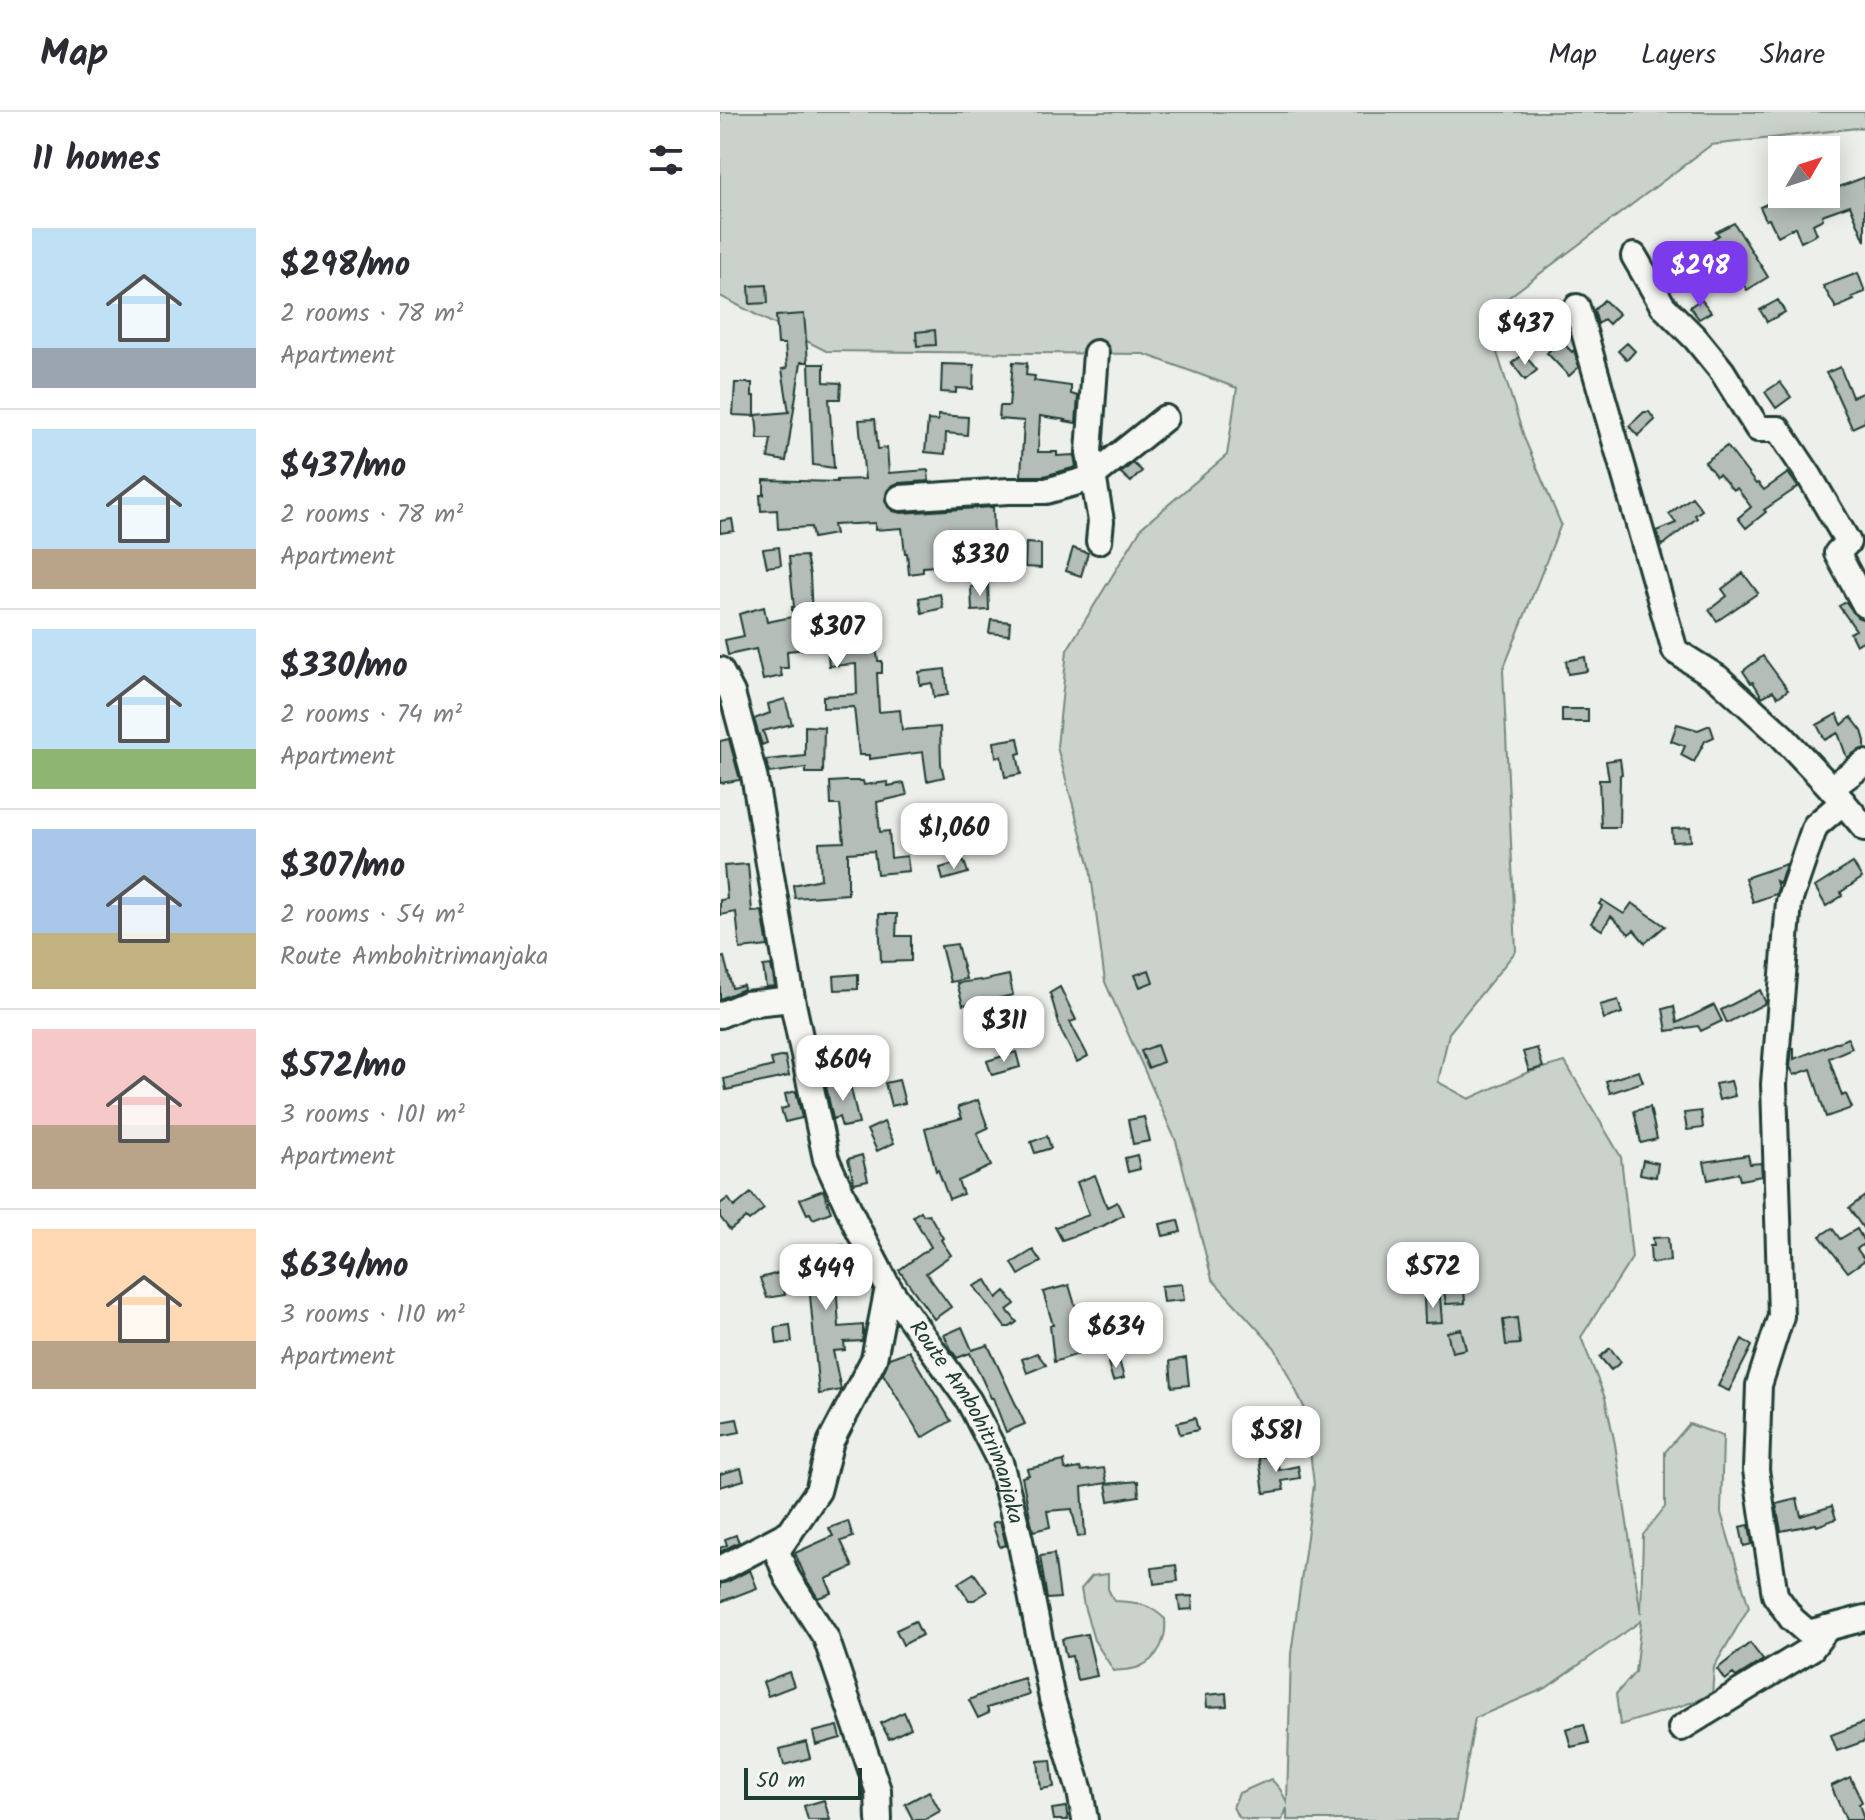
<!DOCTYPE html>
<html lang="en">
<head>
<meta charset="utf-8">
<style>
	:root { --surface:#fff; --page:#f7f7f7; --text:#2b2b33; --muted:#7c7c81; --line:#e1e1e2; --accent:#7c3aed }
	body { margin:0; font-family:Kalam,sans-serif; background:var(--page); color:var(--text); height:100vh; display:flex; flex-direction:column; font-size:30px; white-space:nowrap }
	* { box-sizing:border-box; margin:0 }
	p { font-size:26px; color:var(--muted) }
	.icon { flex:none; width:44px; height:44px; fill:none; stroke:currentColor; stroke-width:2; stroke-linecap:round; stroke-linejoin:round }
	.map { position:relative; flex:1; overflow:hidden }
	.panel { display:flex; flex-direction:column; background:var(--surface); width:720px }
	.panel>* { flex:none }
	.needle { width:52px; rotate:51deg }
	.fabs { position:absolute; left:1048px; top:24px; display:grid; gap:16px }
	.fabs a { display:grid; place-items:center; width:72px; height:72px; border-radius:0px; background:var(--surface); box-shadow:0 4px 20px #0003; font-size:40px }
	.scale { position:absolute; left:24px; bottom:20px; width:118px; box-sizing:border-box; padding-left:8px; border:4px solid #1f3d34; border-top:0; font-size:22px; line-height:28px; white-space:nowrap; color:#1f3d34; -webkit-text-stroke:6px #f6f6f2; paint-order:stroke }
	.price { position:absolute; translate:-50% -68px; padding:0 18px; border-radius:16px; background:#fff; color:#222; font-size:26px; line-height:52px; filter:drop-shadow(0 2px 4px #0008) }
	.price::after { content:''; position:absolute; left:50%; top:48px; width:24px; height:18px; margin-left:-12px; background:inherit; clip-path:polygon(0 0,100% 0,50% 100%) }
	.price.active { background:var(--accent); color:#fff }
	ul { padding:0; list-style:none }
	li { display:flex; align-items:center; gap:24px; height:200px; padding:0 32px }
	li+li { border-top:2px solid var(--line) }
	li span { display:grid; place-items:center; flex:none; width:224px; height:160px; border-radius:0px; color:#555 }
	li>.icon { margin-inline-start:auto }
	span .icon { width:96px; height:96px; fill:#fffc; stroke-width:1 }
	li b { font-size:34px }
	h2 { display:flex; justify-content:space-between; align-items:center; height:96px; padding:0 32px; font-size:34px }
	header { display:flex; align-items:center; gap:48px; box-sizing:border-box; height:112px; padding:0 40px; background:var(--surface); border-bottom:2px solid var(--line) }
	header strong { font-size:38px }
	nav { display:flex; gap:44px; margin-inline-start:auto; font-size:28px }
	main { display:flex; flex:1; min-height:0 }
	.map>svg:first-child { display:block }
	.green { fill:#cbd2cc; stroke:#758880; stroke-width:2 }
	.building { fill:#b4bdb8; stroke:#1f3d34; stroke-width:2 }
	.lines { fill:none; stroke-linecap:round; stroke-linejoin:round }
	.minor-casing { stroke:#1f3d34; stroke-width:30 }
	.minor { stroke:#f6f6f2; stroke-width:24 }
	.labels { text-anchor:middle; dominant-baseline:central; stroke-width:8; stroke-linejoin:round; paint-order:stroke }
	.street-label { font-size:22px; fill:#1f3d34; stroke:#f6f6f2 }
</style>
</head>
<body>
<header>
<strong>Map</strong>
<nav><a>Map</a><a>Layers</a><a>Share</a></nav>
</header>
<main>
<section class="panel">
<h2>11 homes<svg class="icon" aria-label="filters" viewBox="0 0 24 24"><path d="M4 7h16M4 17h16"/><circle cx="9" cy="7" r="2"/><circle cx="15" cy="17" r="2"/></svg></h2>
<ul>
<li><span style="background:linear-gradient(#bfe0f5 75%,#9aa5b1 0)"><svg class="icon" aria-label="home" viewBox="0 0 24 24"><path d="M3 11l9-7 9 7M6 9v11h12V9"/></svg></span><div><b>$298/mo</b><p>2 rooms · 78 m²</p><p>Apartment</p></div></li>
<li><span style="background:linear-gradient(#bfe0f5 75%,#b9a48a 0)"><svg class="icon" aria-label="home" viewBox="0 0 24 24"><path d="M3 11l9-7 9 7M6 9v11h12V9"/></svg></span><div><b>$437/mo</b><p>2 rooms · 78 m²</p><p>Apartment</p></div></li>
<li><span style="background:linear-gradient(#bfe0f5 75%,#8fb573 0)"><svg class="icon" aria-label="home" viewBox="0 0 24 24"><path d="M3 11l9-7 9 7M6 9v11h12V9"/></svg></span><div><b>$330/mo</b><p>2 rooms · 74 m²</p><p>Apartment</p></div></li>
<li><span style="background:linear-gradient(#a9c7e8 65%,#c2b280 0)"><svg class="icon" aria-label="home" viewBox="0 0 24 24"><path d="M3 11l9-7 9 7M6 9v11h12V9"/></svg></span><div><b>$307/mo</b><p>2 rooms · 54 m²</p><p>Route Ambohitrimanjaka</p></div></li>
<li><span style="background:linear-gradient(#f6c9c9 60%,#b9a48a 0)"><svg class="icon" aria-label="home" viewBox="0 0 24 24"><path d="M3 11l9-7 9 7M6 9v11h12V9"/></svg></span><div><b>$572/mo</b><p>3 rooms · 101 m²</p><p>Apartment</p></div></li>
<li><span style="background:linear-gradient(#ffd9b3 70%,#b9a48a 0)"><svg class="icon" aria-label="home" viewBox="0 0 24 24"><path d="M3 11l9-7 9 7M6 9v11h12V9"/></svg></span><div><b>$634/mo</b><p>3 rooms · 110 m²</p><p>Apartment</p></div></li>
</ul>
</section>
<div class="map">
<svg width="1145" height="1708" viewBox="0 0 1145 1708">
	<rect width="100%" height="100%" fill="#edefea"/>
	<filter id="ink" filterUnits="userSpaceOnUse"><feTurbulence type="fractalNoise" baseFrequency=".0125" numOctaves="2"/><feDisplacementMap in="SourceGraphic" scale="16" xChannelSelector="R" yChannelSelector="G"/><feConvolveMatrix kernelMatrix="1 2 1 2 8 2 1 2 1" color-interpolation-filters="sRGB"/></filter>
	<g filter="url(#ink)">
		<path class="green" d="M0 0H1145V15L991 33 765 203 805 328 841 412 783 558 796 839 729 921 718 970 749 987 806 961 845 950 901 1045 912 1146 861 1225 885 1286 895 1332 921 1502 923 1423 945 1395V1340L969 1312 1003 1324 1001 1401 1029 1495 994 1555 992 1584 900 1613 896 1582 915 1560 921 1509 826 1576 755 1606 737 1708H567V1696L562 1708H529L518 1705 513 1695 519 1681 551 1667 560 1677 567 1690 571 1542 594 1373 585 1297 555 1236 492 1167 456 1029 385 870 370 755 337 635 347 538 422 415 507 343 517 276 424 242 106 239 0 184Z
			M388 1462V1477L394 1489C417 1490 428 1491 445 1507 447 1526 439 1547 419 1555 412 1558 402 1558 394 1559L374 1528 364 1494 361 1477 372 1464Z"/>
		<path class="building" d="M1145 65V129L1130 93 1102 103 1103 107 1093 112 1097 122 1081 130 1075 115 1058 124 1049 107 1046 108 1040 95 1069 82H1106V80Z
			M1014 111 1048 165 1027 178 1016 162 1012 164 988 130 999 123 996 120Z
			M1138 161 1145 180 1132 185 1134 188 1116 196 1103 174Z
			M47 173 48 191 30 192 29 174Z
			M981 187 991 200 979 207 970 195Z
			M884 188 899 202 889 212 884 207 878 212 874 198Z
			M1058 188 1065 200 1047 210 1040 198Z
			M84 202 88 250H81L66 349 48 346 51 327H38L36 303 69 300 62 257 67 256 65 232H58L56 204Z
			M215 218 216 233 197 234 196 220Z
			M840 228 852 240 854 238 859 255 849 264 827 241Z
			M907 231 915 239 907 248 898 239Z
			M804 242 817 258 805 268 792 251Z
			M293 250 307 251 306 263 315 264 314 269 351 274V282L358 284 356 311 345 309 346 308 320 304 318 340H337V344L354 343 356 355 324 364H301L304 309 279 307 280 294H289Z
			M89 252H104V270L121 271 120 287H109L114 356 93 353Z
			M222 252 254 253 253 277 236 276V281L221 280Z
			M1120 255 1132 285 1145 280V310L1132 316 1113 274H1114L1106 261Z
			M1060 270 1071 285 1056 296 1045 280Z
			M15 271H32V284H35V304L13 303Z
			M924 300H929L935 308 918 324 909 314Z
			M218 303 248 305 247 323 226 321 225 342 205 340 208 308 218 309Z
			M155 307 158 337 167 336 169 361 208 358 209 369 178 371 171 374 167 379 165 388 168 395 173 399 181 401 273 395 274 430 258 431 260 455 242 456 241 452 203 455V460L189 462 187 441H185L182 416 155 418V411L113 413 115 422 93 426 91 415 58 417 57 398 41 399 40 383H44V368L117 370V368L145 367 139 308Z
			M1007 334 1036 372 1038 371 1044 378 1068 361 1078 375 1044 398 1046 400 1026 416 1018 406 1031 395 1017 376 1013 378 999 362 996 364 985 350Z
			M413 351 422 359 411 370 401 361Z
			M972 385 982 398 975 403 977 406 942 434 936 419 956 411 949 402Z
			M12 407 14 419 0 421V409Z
			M306 431 321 432V456L305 455Z
			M59 435 61 453 47 455 43 437Z
			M353 436 368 441 361 464 346 459Z
			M86 444 90 463 92 505 138 504 139 510 152 509 158 549H162V561H157L159 600 180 598 182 618 220 615 221 652 224 665 207 669 203 640 149 647V643H139L134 595 103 596V584L137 582 136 552 109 554 107 535 67 539 68 556H60L62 564 43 568 36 537 8 543 5 528 24 524 19 502 44 495 47 510 72 505V495H74L69 445Z
			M1023 461 1038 481 997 509 989 498 1007 484 1002 477Z
			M268 471 269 498 252 499 251 475Z
			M220 482 223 496 202 501 199 486Z
			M1126 490 1137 505 1145 508V531L1143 529 1136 533 1130 521 1136 518 1119 494Z
			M271 508 290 510 289 523 269 521Z
			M1043 544 1068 578 1058 585 1053 579 1042 585 1033 570 1031 571 1023 559Z
			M865 545 867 559 848 562 846 549Z
			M225 557 228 583 214 585 212 571 200 573 199 560Z
			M65 587 72 612 43 619 47 631 42 633 34 607 50 601 48 592Z
			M842 597H868V610H842Z
			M1117 602 1122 613 1131 605 1142 619 1145 629V636L1137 639 1127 646 1118 621 1105 628 1097 613Z
			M957 612 978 618 990 613 994 625 985 629 974 650 961 643 965 634 951 629Z
			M85 614 104 615 103 661H86V656L49 661 46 648 85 644Z
			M298 626 301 641 297 642 301 662 285 665 281 644 276 645 274 630Z
			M9 627 20 668 0 671V629Z
			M900 647 902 662 900 663 899 715H881L879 668H889L886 649Z
			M126 669H143L144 673 168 670V674L184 671 187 683 157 690 160 720 169 719 171 746 187 744 189 759 157 762 154 739 128 741V782L75 786 73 773 101 767 99 731 124 730 120 693H111L110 670Z
			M970 716 971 729 953 730 952 717Z
			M244 749 248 761 223 768 220 756Z
			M1133 751 1142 766 1121 780 1122 784 1106 794 1095 775Z
			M28 752 32 800 42 799 48 834 20 837 16 800 0 803V788L7 787 4 754Z
			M1066 752 1060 771 1056 769 1058 776 1056 782 1033 790 1025 766Z
			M882 788 904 802 912 791 945 814 925 831 914 818 909 822 891 804 882 818 871 811 882 794 879 792Z
			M159 802H177L176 824H191V849L161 850Z
			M237 832 246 867 230 870 221 834Z
			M4 845 12 876 23 873 24 877 0 887V846Z
			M51 853 55 874 46 875 43 854Z
			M429 858 433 870 420 875 415 863Z
			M138 862V877L115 878 114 864Z
			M289 863 293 883 271 888 272 891 260 894 258 889 243 893 237 871 260 868 261 869Z
			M340 875 356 908 350 910 368 944 357 950 341 919 330 881Z
			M1040 878 1046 891 1007 911 1001 898Z
			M898 888 902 901 884 907 880 893Z
			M994 893 1002 909 981 919 978 914 947 919 943 897 954 894 957 911Z
			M1128 926 1132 936 1109 946 1122 984 1126 982 1132 996 1106 1005 1091 957 1074 963 1070 955 1072 936H1074V947Z
			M437 933 443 950 428 956 421 939Z
			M817 936 823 955 809 959 803 940Z
			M296 940 300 955 272 963 267 949Z
			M65 944 69 964 6 978 4 967 53 954 51 947Z
			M919 959 923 970 890 981 886 969Z
			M129 968 139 1012 122 1015 119 1005 113 1007 106 974Z
			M179 968 185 991 171 994 165 971Z
			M1011 969 1015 984 999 988 995 972Z
			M76 979 82 1006 65 1010 61 997 68 995 65 982Z
			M258 988 268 1016 257 1021 271 1054 238 1069 243 1082 229 1087 218 1058 216 1059 205 1016 242 1006 238 995Z
			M930 995 937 1027 921 1031 914 999Z
			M981 999 983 1016 967 1018 964 1001Z
			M424 1005 430 1029 413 1032 408 1008Z
			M164 1010 174 1031 157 1039 147 1018Z
			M327 1024 331 1036 315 1041 311 1030Z
			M142 1043 148 1068 134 1071 128 1047Z
			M417 1043 420 1057 408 1060 405 1046Z
			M1028 1043 1030 1052 1041 1051 1042 1064 1020 1068 1018 1061 988 1068 984 1050Z
			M923 1048 938 1051 936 1065 920 1062Z
			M375 1063 387 1095 397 1090 403 1103 383 1114 342 1128 335 1115 369 1103 357 1070Z
			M103 1078 111 1100 93 1107 90 1101 87 1102 80 1087Z
			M31 1081 44 1097 29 1109 26 1106 10 1118 0 1105V1092L8 1086 14 1095Z
			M1145 1084V1119L1129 1096Z
			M201 1099 203 1103 209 1102 223 1126 221 1128 231 1143 206 1161 231 1195 214 1207 179 1158 211 1135 193 1104Z
			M458 1108 461 1120 443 1124 440 1112Z
			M1112 1116 1120 1127 1137 1117 1145 1131 1137 1137 1145 1148 1128 1160 1100 1124Z
			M948 1125 950 1149 931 1151 930 1134H934L933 1126Z
			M124 1133 127 1154 115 1156 119 1215 143 1213V1223L142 1229 124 1230 125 1238 113 1239 121 1278 99 1282 88 1161 77 1162 73 1142Z
			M313 1138 321 1150 299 1163 292 1151Z
			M62 1160 65 1183 47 1186 40 1166Z
			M266 1168 277 1186 285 1179 295 1192 287 1198 297 1210 290 1215H285L254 1174Z
			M462 1172 464 1188 443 1190 441 1174Z
			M349 1173 358 1203 365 1201 366 1204 380 1201 384 1214 365 1218 370 1238 334 1250 330 1213H333L323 1180Z
			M744 1176 745 1191 726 1192 724 1178Z
			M720 1185 722 1210 705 1211 704 1186Z
			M797 1206 800 1232 786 1233 783 1208Z
			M70 1213 72 1230 57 1232 55 1215Z
			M242 1215 252 1238 268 1233 305 1312 286 1320 273 1286H271L250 1241 237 1246 231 1237 224 1223Z
			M741 1217 746 1237 732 1240 727 1220Z
			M1022 1227 1032 1234 1009 1279 998 1274Z
			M890 1236 901 1250 891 1258 880 1245Z
			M189 1239 231 1309 202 1326 163 1262 169 1246Z
			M317 1241 326 1253 307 1261 302 1247Z
			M466 1246 469 1273 452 1275 450 1249Z
			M399 1248 404 1266 393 1269 388 1251Z
			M566 1303 569 1315 552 1320 549 1309Z
			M475 1306 478 1318 460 1322 457 1311Z
			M17 1307 20 1320 0 1324V1310Z
			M556 1343 559 1358 578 1354 580 1366 562 1369 564 1378 544 1381 539 1346Z
			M344 1349 345 1357 348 1358 360 1356 361 1359 384 1356 387 1371 362 1375 365 1424 358 1425 352 1397 327 1399 330 1415 313 1419 302 1365 309 1363 307 1357Z
			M21 1356 24 1368 0 1375V1362Z
			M418 1369 419 1384 389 1389 386 1372Z
			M1077 1387 1081 1404 1112 1394 1116 1407 1097 1414 1096 1412 1061 1419 1056 1392Z
			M128 1409 133 1425 121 1429 133 1455 106 1467 112 1481 98 1486 86 1467 75 1441 113 1424 109 1416Z
			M280 1409 286 1433 280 1435 272 1411Z
			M1029 1413 1032 1432 1024 1434 1020 1415Z
			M16 1423 19 1430 0 1440V1436L7 1433 5 1427Z
			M334 1442 340 1486 327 1487 320 1444Z
			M456 1453 458 1469 434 1472 432 1456Z
			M30 1458 37 1476 0 1490V1472L7 1470Z
			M254 1461 267 1480 254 1488H249L238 1471Z
			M472 1484 473 1497 460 1498 458 1485Z
			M195 1509 202 1523 183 1533 176 1518Z
			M367 1522 377 1564 357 1568 352 1544 346 1545 342 1527Z
			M1030 1531 1043 1548 1016 1565 1013 1562 1005 1568 997 1557Z
			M69 1560 74 1574 48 1584 43 1570Z
			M304 1566 309 1583 267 1596 269 1601 258 1606 249 1588 287 1571Z
			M506 1581 507 1594 487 1595 486 1583Z
			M184 1600 191 1616 169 1627 161 1611Z
			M1145 1610V1629L1117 1639 1111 1623Z
			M864 1612 869 1631 851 1635 846 1617Z
			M118 1614 121 1626 96 1633 93 1620Z
			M86 1630 90 1646 64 1653 60 1637Z
			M331 1648 334 1675 321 1677 318 1649Z
			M1130 1665 1142 1690 1139 1692 1144 1708H1126L1111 1674Z
			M209 1679 220 1699 204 1708H193L185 1692Z
			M104 1688 110 1708H88L84 1694Z
			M346 1695 348 1708H334L332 1697Z"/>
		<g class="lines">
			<defs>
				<g id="minor">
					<path d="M914 144 943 194 976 227 1002 259 1038 317H1058L1090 365 1128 430 1117 441 1145 493"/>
					<path d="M857 195 955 539 998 566 1062 624 1111 676 1145 716"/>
					<path d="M376 241 369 340 381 409 379 429"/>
					<path d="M180 386 288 379H326L369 367 445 306"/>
					<path id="s1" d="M0 558 12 581 34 663 72 887 106 1047 138 1117 168 1175 249 1289 280 1350 300 1428 332 1587 360 1679 365 1708"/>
					<path d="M1111 676 1145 651"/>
					<path d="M1123 690 1095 714 1069 790 1054 972 1061 1204 1039 1273 1036 1358 1055 1483 1072 1507 1088 1521 1145 1506"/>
					<path d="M0 903 26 892 72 887"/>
					<path d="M0 1457 70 1420"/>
					<path d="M961 1616 1092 1536 1107 1516"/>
					<path d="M159 1708 158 1678 106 1526 67 1465 57 1439 98 1379 111 1329 154 1247 168 1175"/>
				</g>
			</defs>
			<use href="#minor" class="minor-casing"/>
			<use href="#minor" class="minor"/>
		</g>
	</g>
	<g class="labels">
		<g class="street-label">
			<text stroke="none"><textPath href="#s1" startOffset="802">Route Ambohitrimanjaka</textPath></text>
		</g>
	</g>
</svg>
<div class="fabs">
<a><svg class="needle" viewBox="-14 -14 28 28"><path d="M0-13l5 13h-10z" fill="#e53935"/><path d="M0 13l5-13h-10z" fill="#7c7c81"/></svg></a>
</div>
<div class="scale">50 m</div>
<b class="price active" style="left:980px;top:197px">$298</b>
<b class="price" style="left:805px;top:255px">$437</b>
<b class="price" style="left:260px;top:486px">$330</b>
<b class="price" style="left:117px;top:558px">$307</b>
<b class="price" style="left:234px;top:759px">$1,060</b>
<b class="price" style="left:284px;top:952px">$311</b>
<b class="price" style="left:123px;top:991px">$604</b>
<b class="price" style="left:713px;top:1198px">$572</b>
<b class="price" style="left:106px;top:1200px">$449</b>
<b class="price" style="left:396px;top:1258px">$634</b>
<b class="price" style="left:556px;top:1362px">$581</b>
</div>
</main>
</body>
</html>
